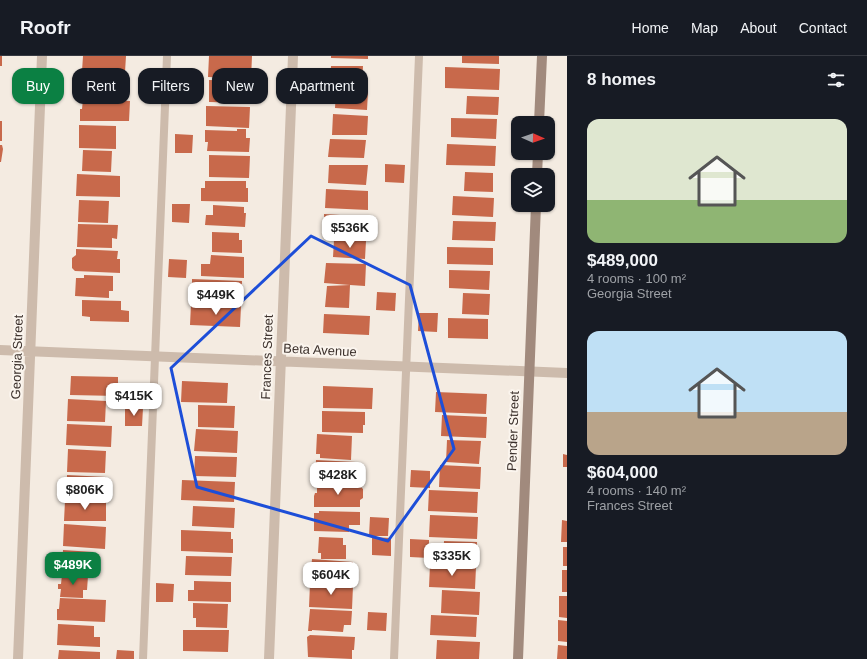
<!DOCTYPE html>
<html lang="en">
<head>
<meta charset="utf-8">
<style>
	:root { --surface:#171b24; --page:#242831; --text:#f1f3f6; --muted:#9ea1a6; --line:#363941; --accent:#0b8043 }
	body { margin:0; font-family:Helvetica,sans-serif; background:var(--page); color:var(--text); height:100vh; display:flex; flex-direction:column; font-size:15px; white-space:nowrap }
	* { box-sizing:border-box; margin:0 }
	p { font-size:13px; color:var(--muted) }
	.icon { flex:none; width:22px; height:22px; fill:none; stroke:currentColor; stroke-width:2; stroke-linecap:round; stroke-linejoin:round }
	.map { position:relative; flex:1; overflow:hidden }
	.sheet { display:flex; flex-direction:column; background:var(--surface); width:300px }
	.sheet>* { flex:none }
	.banner { position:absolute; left:12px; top:12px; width:380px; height:36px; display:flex; gap:8px }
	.needle { width:26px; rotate:92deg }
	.fabs { position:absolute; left:511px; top:60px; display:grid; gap:8px }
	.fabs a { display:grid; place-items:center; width:44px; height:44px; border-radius:8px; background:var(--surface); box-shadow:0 1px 3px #0004; font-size:20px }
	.price { position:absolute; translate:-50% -34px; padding:0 9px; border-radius:8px; background:#fff; color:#222; font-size:13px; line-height:26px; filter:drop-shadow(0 1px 2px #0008) }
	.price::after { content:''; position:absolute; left:50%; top:24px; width:12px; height:9px; margin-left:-6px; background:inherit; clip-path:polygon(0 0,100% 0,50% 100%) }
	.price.on { background:var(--accent); color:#fff }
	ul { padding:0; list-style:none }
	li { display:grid; align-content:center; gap:8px; height:212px; padding:0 20px }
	li span { display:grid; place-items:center; height:124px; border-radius:12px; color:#555 }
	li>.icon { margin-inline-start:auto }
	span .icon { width:72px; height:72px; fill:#fffc; stroke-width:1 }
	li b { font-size:17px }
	h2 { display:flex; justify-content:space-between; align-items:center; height:48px; padding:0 20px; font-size:17px }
	.tag { padding:0 14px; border-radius:12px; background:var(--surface); box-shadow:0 1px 3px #0004; font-size:14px; line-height:36px }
	.tag.on { background:var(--accent); color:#fff }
	header { display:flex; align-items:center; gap:24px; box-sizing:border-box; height:56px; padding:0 20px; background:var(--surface); border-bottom:1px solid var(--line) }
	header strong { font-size:19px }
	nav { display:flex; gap:22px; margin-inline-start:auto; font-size:14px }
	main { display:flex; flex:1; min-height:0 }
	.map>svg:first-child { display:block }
	.building { fill:#c8694b }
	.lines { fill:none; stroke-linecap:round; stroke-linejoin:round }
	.lane { stroke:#cdbbac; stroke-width:8 }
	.street { stroke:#cdbbac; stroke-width:10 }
	.secondary { stroke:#a18a7d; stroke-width:10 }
	.marked { fill:none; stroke:#1d4ed8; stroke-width:3; stroke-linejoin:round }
	.labels { text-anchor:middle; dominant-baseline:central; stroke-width:4; stroke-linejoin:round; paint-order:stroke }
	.street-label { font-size:13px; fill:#3b302b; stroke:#fbf5ee }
</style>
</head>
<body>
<header>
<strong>Roofr</strong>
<nav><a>Home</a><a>Map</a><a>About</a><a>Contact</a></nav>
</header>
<main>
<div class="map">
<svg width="567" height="603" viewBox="0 0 567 603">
	<rect width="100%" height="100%" fill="#f4ebe1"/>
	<path class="building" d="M0 0H2V10H0Z
		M83 0H126L125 16 82 15Z
		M209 0H252L251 23 208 21Z
		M331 0H368V3L331 2Z
		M462 0H499V8L462 7Z
		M331 10H363L362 28 330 27Z
		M445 11 500 13 499 34 445 32Z
		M81 18 124 20V41L80 39Z
		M209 24 250 25 249 47 209 46Z
		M336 35 368 36 367 54 335 52Z
		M467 40 499 41 498 59 466 58Z
		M83 43 130 45 129 65H80V53H82Z
		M206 50 250 51 249 72 206 70Z
		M333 58 368 60 367 79H332Z
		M451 62 497 63 496 83 451 81Z
		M0 65H2V85H0Z
		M79 69 116 70V93L79 92Z
		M237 73H246V82H250L249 96 207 95 208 86H205V74L237 75Z
		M175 78 193 79 192 97H175Z
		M330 83 366 84 364 102 328 101Z
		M447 88 496 90 495 110 446 109Z
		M0 89H2L3 93 1 106H0Z
		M83 94 112 95 111 116 82 115Z
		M209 99 250 100 249 122 209 121Z
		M385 108 405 109 404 127 385 126Z
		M329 109H368L366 129 328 127Z
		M465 116 493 117V136L464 135Z
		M77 118 120 120V141L76 140Z
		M205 125H246V132H248V146L201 145V132H205Z
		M326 133 368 135V154L325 152Z
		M453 140 494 142 493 161 452 159Z
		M79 144 109 145 108 167 78 166Z
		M172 148H190L189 167 172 166Z
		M213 149 244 151V157H246L245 171 205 169 206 159H213Z
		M324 158 373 161 372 179 325 177Z
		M453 165 496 166 495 185 452 184Z
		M78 168 118 169 117 183 112 182V192L77 191Z
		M212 176 239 177V184H242V197L212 196Z
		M334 184 366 185 365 203 333 201Z
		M447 191 493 192V209L447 208Z
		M76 193 118 195 117 203H120V217L75 215 72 212V202L76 199Z
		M211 199 244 201V222L201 220V208H210Z
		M169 203 187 204 186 222 168 221Z
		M326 207 366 208 365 230 350 229 349 252 325 251 327 230 350 229 324 227Z
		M449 214 490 215 489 234 449 232Z
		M84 219 113 220V235H109V242L75 240 76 222H84Z
		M192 223 242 225 241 247 192 245Z
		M377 236 396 237 395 255 376 254Z
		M463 237 490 238 489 259 462 258Z
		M82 244 121 245V254L129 255V266L90 265V261L82 260Z
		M191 248 241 250 240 271 190 269Z
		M419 257H438L437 276 418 275Z
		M324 258 370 260 369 279 323 277Z
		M448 262 488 263V283L448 282Z
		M71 320 118 321V340L70 339Z
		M182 325 228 327 227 347 181 346Z
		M323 330 373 332 372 353 323 352Z
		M436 336 487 338 486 358 435 356Z
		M68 343 106 345 105 366 67 365Z
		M198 349 235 350 234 372 198 371Z
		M125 351 143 352 142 370H125Z
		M322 355 365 356V369H363V377L322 376Z
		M442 359 487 361 486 382 441 380Z
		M67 368 112 370 111 391 66 389Z
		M196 373 238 375 237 397 194 395Z
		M317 378 352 380 351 404 320 402V398H316Z
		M447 384 481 385 479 408 446 406Z
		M68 393 106 395 105 417 67 416Z
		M563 398 567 399V411H563Z
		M195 400 237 401 236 421 194 420Z
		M316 404 356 406V428L319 427 320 422 315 421Z
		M440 409 481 411 480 433 439 431Z
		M411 414 430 415V432L410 431Z
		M67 419 106 421V440L67 439Z
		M182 424 235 426 234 446 181 444Z
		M317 429 360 430 363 433V442L360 444V451H314V440L315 437H317Z
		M429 434 478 436 477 457 428 455Z
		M65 445H106V465H64Z
		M193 450 235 452 234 472 192 470Z
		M319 455 360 456V469H349V476L314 475V457H319Z
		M430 459 478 461 477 483 429 481Z
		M370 461 389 462 388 480H369Z
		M562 464 567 465V486H561Z
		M64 468 106 471 105 493 63 490Z
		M181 474 231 476V483H233V497L181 495Z
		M319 481 343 482V489H346V503H321V497H318Z
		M372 481 391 482V500L372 499Z
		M410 483 429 484V502L410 501Z
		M444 485 477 486 476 509 443 507Z
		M563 491H567V510H563Z
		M63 494 93 496V509H88V516L62 514Z
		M186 500 232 501 231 520 185 519Z
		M312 503 353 506 352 528 310 525Z
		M430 509 476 511 475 533 429 531Z
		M562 514H567V536H562Z
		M62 519 88 520 87 534H83V542L60 541 61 533H58V528H61Z
		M194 525 231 526V546L188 545V534H194Z
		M156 527 174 528 173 546H156Z
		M310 528 353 530 352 553 309 551Z
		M442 534 480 536 479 559 441 557Z
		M559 540H567V562L559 561Z
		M60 542 106 544 105 566 57 564V553H59Z
		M193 547 228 548 227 572 196 571V562H193Z
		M310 553 352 555 351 569H344L343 576 312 574V575H308Z
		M368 556 387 557 386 575 367 574Z
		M431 559 477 561 476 581 430 579Z
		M558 564 567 565V586L558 585Z
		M58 568 94 570V581H100V591L57 589Z
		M183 574H229L228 596 183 595Z
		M310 579 355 581 354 594H352V603L308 601 307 581Z
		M437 584 480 586 479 603H436Z
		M558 589 567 590V603H557Z
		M59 594 100 596V603H58Z
		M117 594 134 595V603H116Z"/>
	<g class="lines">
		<path class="lane" d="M143 603 167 0
			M394 603 407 292 419 0"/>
		<path class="street" d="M0 294 567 317
			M18 603 42 0
			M269 603 293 0"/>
		<path class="secondary" d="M539 67 542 0
			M537 119 538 97
			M518 603 536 149"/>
	</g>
	<path class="marked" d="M311 180 410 229 454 393 388 485 197 431 171 312Z"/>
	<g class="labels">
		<g class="street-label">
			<text transform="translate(320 294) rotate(3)">Beta Avenue</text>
			<text transform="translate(17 301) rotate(-88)">Georgia Street</text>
			<text transform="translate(267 301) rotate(-88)">Frances Street</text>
			<text transform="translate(513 375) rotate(-88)">Pender Street</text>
		</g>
	</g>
</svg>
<div class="fabs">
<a><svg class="needle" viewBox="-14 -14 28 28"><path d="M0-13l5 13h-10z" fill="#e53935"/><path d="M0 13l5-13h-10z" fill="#9ea1a6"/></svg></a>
<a><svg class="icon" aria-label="layers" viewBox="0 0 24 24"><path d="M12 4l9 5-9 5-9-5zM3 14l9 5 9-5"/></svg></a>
</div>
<b class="price" style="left:350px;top:193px">$536K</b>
<b class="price" style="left:216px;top:260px">$449K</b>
<b class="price" style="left:134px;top:361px">$415K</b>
<b class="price" style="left:338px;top:440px">$428K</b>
<b class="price" style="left:85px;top:455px">$806K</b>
<b class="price" style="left:452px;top:521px">$335K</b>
<b class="price on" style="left:73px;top:530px">$489K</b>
<b class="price" style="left:331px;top:540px">$604K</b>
<div class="banner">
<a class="tag on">Buy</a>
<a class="tag">Rent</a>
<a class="tag">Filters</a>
<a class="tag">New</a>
<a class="tag">Apartment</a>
</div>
</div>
<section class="sheet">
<h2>8 homes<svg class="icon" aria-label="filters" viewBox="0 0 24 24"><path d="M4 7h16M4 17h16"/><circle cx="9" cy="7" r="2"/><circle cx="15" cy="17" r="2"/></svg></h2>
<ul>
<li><span style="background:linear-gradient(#dfe7d0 65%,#8fb573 0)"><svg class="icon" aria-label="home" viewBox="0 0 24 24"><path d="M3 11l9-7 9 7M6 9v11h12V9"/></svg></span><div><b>$489,000</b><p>4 rooms · 100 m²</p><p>Georgia Street</p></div></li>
<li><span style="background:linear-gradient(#bfe0f5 65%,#b9a48a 0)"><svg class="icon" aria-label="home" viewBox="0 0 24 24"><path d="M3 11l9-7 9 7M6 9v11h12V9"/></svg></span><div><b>$604,000</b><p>4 rooms · 140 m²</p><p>Frances Street</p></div></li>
</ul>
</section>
</main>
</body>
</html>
